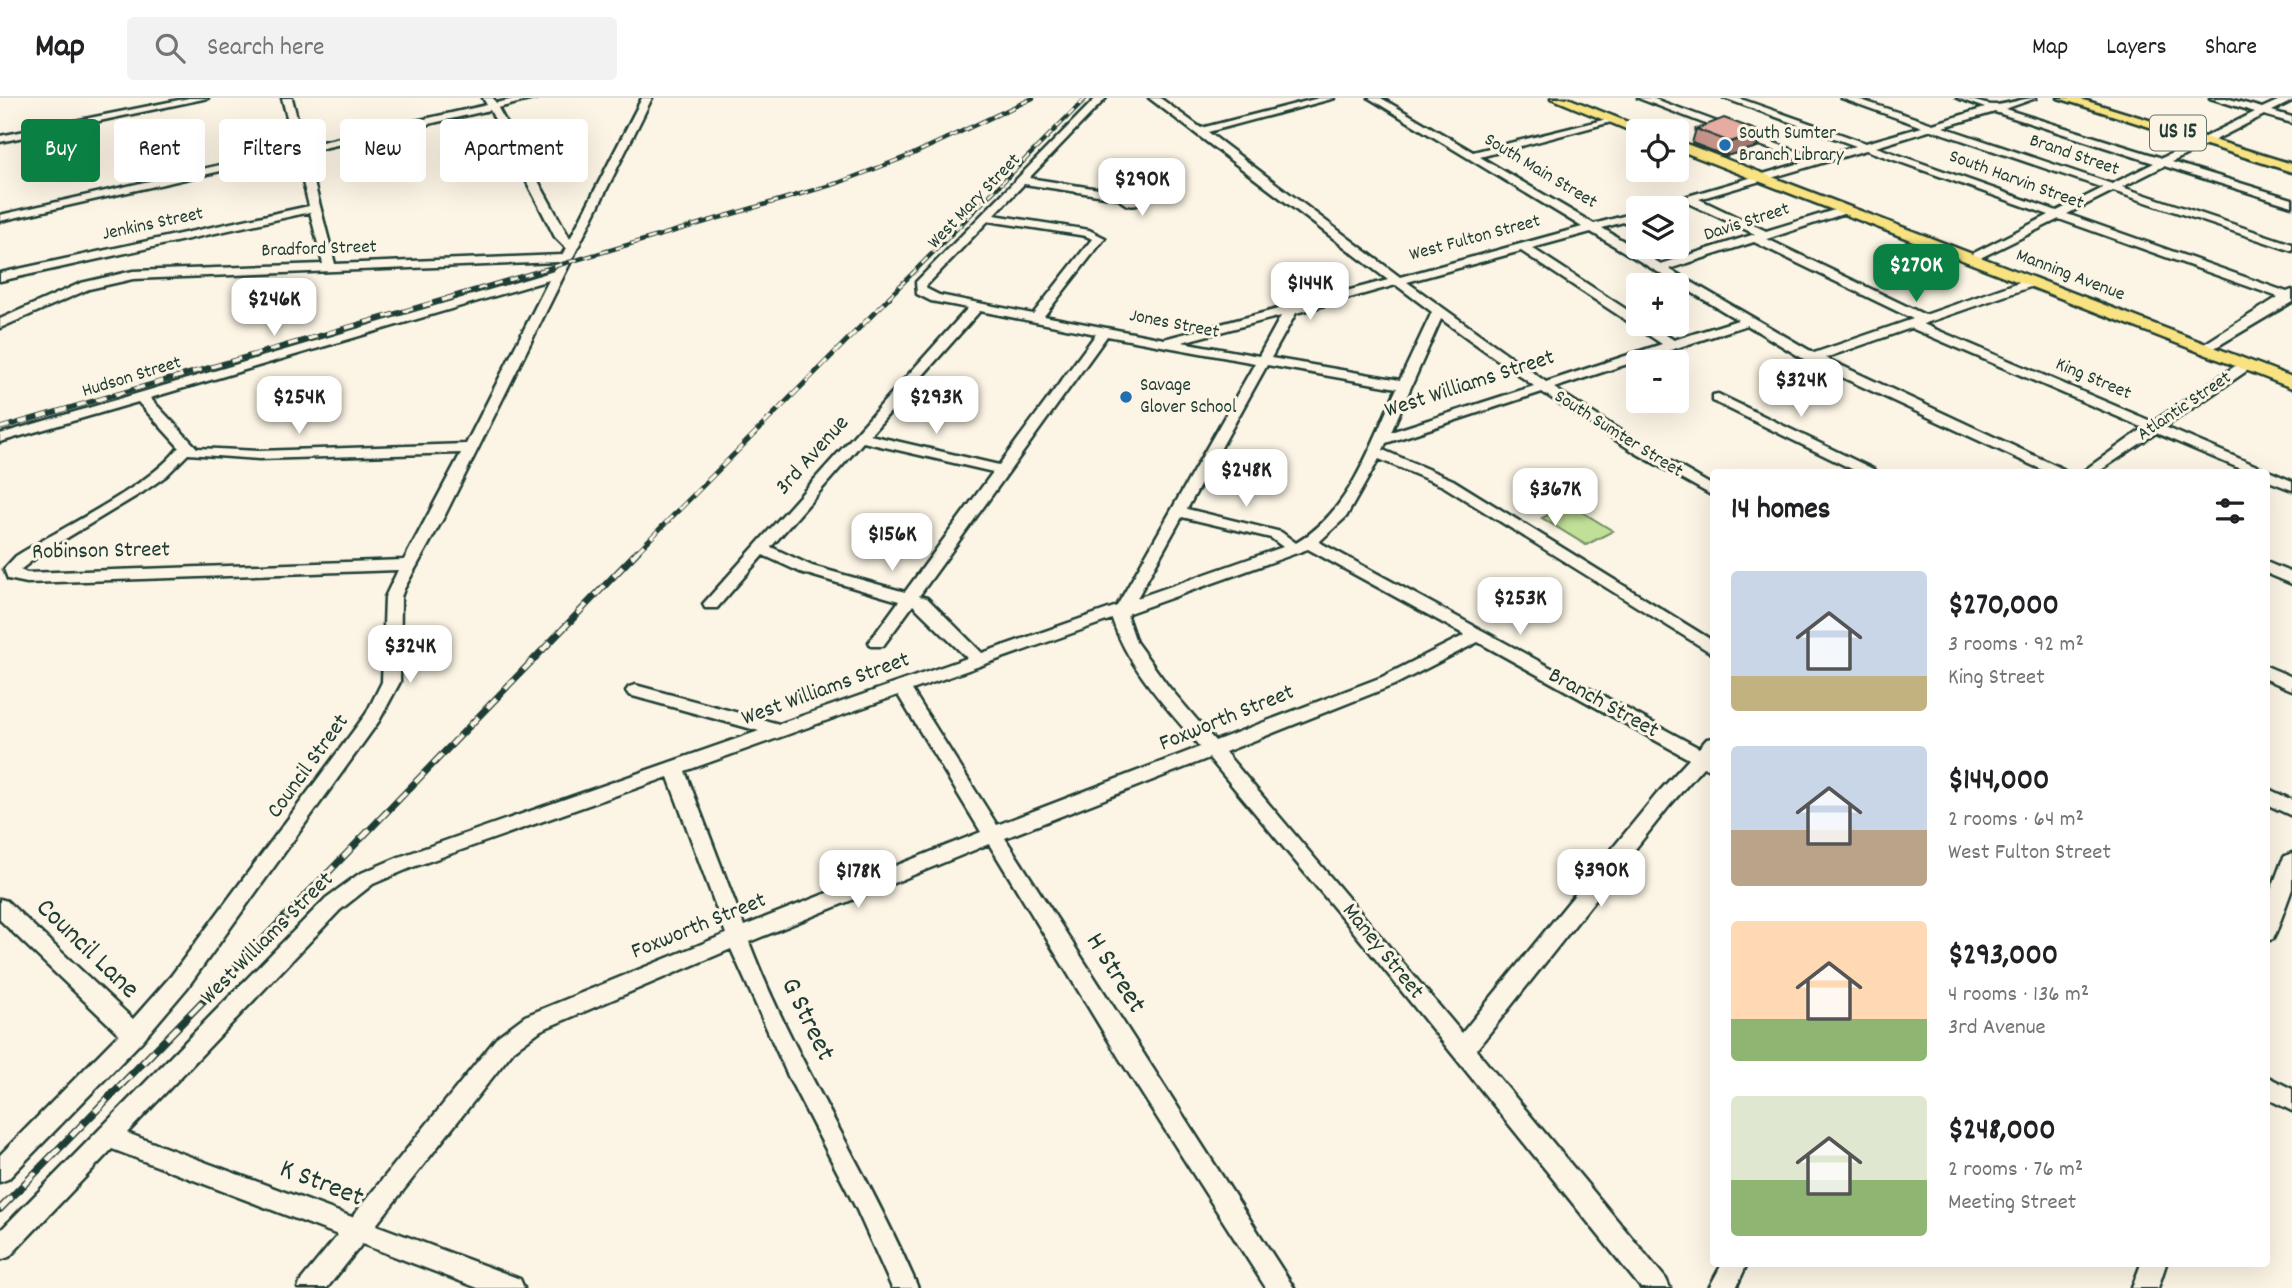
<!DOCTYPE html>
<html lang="en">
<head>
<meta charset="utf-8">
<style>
	:root { --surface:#fff; --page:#f2f2f2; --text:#202124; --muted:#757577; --line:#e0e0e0; --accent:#0b8043 }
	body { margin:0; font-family:Dekko,sans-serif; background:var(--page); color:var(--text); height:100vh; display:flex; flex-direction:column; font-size:26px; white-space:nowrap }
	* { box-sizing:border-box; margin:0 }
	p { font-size:23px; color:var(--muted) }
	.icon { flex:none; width:38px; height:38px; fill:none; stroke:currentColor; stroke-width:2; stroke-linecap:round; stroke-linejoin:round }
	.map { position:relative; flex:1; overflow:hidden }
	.drawer { position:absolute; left:1710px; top:371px; width:560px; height:798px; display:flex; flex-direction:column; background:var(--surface); border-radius:7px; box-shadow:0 7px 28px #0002 }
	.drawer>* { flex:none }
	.top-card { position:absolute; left:21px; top:21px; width:665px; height:63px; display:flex; gap:14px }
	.fabs { position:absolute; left:1626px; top:21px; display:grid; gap:14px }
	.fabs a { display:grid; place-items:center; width:63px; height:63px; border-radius:7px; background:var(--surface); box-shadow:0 7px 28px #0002; font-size:35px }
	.price { position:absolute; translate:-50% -60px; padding:0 16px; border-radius:14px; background:#fff; color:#222; font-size:23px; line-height:46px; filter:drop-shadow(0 2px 4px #0008) }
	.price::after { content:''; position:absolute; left:50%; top:42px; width:21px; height:16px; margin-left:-10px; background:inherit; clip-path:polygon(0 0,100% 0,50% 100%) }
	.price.selected { background:var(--accent); color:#fff }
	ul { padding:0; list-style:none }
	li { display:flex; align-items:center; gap:21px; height:175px; padding:0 21px }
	li span { display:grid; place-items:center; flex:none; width:196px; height:140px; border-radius:7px; color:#555 }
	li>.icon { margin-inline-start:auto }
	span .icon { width:84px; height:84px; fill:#fffc; stroke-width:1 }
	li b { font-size:30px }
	h2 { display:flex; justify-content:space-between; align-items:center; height:84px; padding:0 21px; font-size:30px }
	.tag { padding:0 24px; border-radius:7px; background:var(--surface); box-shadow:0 7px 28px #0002; font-size:24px; line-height:63px }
	.tag.selected { background:var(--accent); color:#fff }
	header { display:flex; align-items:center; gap:42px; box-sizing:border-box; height:98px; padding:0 35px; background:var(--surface); border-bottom:2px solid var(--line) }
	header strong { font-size:33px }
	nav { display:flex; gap:38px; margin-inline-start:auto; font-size:24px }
	.search { width:490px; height:63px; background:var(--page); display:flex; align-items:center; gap:18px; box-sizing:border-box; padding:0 24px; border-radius:7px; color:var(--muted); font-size:26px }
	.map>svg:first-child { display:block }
	.green { fill:#c0df97; stroke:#708e66; stroke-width:2 }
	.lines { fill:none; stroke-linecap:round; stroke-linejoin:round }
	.minor-casing { stroke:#1f3d34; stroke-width:5 }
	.major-casing { stroke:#1f3d34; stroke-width:5 }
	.minor { fill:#fcf5e5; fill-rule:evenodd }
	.major { fill:#f8e281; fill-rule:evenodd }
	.rail-far3-casing { stroke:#1f3d34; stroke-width:4.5 }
	.rail-far2-casing { stroke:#1f3d34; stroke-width:5 }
	.rail-far1-casing { stroke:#1f3d34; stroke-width:7 }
	.rail-casing { stroke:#1f3d34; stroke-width:8 }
	.rail-far3 { stroke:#fcf5e5; stroke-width:2.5; stroke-dasharray:8; stroke-linecap:butt }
	.rail-far2 { stroke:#fcf5e5; stroke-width:3.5; stroke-dasharray:10; stroke-linecap:butt }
	.rail-far1 { stroke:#fcf5e5; stroke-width:4.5; stroke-dasharray:13; stroke-linecap:butt }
	.rail { stroke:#fcf5e5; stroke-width:5; stroke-dasharray:17; stroke-linecap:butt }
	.wall { fill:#c6948a; stroke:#1f3d34; stroke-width:2 }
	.shaded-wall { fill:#a17871; stroke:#1f3d34; stroke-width:2 }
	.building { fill:#e6aca1; stroke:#1f3d34; stroke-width:2 }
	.poi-dot { fill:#1f6fb2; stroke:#fcf5e5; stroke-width:2.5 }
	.labels { text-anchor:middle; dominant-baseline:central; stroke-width:6; stroke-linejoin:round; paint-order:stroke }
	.far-poi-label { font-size:19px; fill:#1f3d34; stroke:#fcf5e5; text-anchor:start }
	.far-street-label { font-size:19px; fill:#1f3d34; stroke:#fcf5e5 }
	.shield { fill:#fcf5e5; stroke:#617469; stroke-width:2 }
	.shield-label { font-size:21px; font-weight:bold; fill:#1f3d34 }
	.street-label { font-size:23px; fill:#1f3d34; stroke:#fcf5e5 }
	.near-street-label { font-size:28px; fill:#1f3d34; stroke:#fcf5e5 }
</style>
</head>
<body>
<header>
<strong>Map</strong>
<div class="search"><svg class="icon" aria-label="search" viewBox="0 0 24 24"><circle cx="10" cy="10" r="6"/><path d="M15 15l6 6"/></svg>Search here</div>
<nav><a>Map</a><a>Layers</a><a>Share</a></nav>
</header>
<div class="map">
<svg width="2292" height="1190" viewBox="0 0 2292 1190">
	<rect width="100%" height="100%" fill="#fcf5e5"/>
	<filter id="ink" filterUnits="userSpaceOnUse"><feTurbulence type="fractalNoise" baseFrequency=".0143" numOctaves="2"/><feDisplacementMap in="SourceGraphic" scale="14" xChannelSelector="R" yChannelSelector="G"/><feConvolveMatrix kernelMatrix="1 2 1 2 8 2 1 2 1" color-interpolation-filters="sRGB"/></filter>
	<g filter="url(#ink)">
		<path class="green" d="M1569 406 1613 433 1586 447 1542 420Z"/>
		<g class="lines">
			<defs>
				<path id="minor" d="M189 0H208L0 44V38Z
					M282 0H292L304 48 487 7 483 0H493L496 5 519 0H537L498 10 570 141 642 0H652L445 417 404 491 401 499 400 584 379 623 187 890 142 943 8 1081 0 1084V1057L119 936 0 822V801L7 803 133 921 171 878 366 616 382 584 385 499 398 472 27 485 8 481 4 471 16 458C59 431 152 387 179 349L138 304 0 344V336L554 173 559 164 133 181 89 191 0 230V221L81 185 133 173 323 166 310 114 0 183V175L309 108 296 56 0 123V117L295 50ZM490 12 555 139 566 150 562 157 335 166 306 54ZM549 182 466 346 259 353 197 350 150 300ZM461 355 404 462 27 475 20 472 42 455 143 394 166 378 188 356 259 361Z
					M1096 0H1106L1029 80 1124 95 1140 94 1147 99V103C1136 109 1127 110 1118 100L1024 86 994 117 1089 132 1105 140 1044 218 1164 241 1388 182 1149 0H1160L1201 30 1319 0H1335L1208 34 1400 179 1582 129 1369 0H1381L1473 54 1615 19V23L1480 59 1594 126 1638 114V120L1602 130 1661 166 1755 136 1688 105 1669 110H1653L1654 108 1804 64 1638 0H1652L1815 60 1856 48 1724 0H1738L1866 45 1922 29 1841 0H1855L1933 26 1985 10 1957 0C1971 0 1985 8 1996 7 2010 6 2022 0 2036 0L2005 11 2162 60 2255 14 2210 0H2226L2262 10 2284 0H2292V3L2272 13 2292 19V25L2264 17 2172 64 2292 101V108L2164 68 2122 89 2292 146V153L2113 93 2067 116 2287 194 2292 192V204L2206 255 2200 251 2201 248 2278 199 2059 121 1976 162H1968V158L2049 117 1866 52 1699 101 1766 133 1841 110H1849V114L1767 141 1925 217 2028 181H2036V187L1923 226 2153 324 2241 264H2251V270L2165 329 2292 383V392L2266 382V374H2248L2156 335 2098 374H2082L2144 330 1911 230 1825 260 2063 371 2065 374H2047L1807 263 1747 227 1554 290 1644 348 1713 388V398L1634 354 1542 294 1386 345 1383 352 1453 382 1713 543V556L1443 388 1379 361 1346 419 1319 444 1699 650 1707 641 1713 640V673L1703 669 1670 707 1476 952 1666 1181 1670 1190H1641L1345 823 1209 660 1005 740 1294 1190H1266L1121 963 989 746 749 844C795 964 868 1072 918 1190H892L856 1110 788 978 731 851 541 932 514 952 376 1127 520 1181 524 1190H478L362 1146 327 1190H298L302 1181 338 1137 112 1051 9 1159 0 1162V1133L326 800 359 776 399 759 759 633 629 597 626 593 629 589 635 587 779 626 967 560 913 507 883 548H871L869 544 899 503 800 474 763 457 717 510H705L703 506 968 210 931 203 917 196 916 184ZM1995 14 2154 65 2112 86 1943 29ZM1932 32 2103 90 2057 113 1876 49ZM988 123 1086 138 1092 141 1033 216 939 197 927 191 926 188ZM1591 134 1738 222 1674 242 1648 226H1638V219L1532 150ZM1754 144 1913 221 1814 255 1669 171ZM1521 153 1662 246 1546 284 1407 184ZM1396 187 1432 214 1400 282 1271 260 1296 215ZM980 213 1096 236 999 367 870 337ZM1281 218 1259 258 1182 244ZM1441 221 1534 288 1391 334ZM1107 238 1255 265 1117 508 982 555 927 500 919 498ZM1267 267 1397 290C1371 345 1352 412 1296 445L1281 434 1187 411ZM863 344 993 374 905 494 812 468 771 449ZM1182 419 1271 440 1283 449 1137 500ZM1308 451 1465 537 1382 579 1215 643 1168 588 1136 544 1127 518 1129 515ZM1112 521C1128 570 1167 610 1200 649L997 727 912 592ZM1478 544 1689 661 1656 697 1462 935 1225 654 1394 587ZM898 597 981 734 744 828 685 673ZM668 679 726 836 525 918 498 938 352 1119 127 1035 340 812 373 786 413 769Z
					M1718 296 1873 371 1875 374H1858L1713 303V297Z
					M2266 464 2292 475V486L2266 475Z
					M2266 568 2292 579V592L2266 581Z
					M2266 690 2292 702V718L2266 706Z
					M2292 755V791L2276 835 2273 841 2266 843V806L2282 763 2285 758Z
					M2266 978 2292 991V1013L2266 1000Z
					M1722 1166H1747L1736 1190H1709Z
					M2141 1166H2166L2158 1190H2132Z"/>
				<path id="major" d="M1551 0H1568L1650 33H1638V36Z
					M2058 0H2077L2292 66V74Z
					M1676 42 2292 279V290L1676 51Z"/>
			</defs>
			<use href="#minor" class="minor-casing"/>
			<use href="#major" class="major-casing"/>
			<use href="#minor" class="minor"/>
			<use href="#major" class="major"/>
			<defs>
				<path id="rail-far3" d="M447 200 838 85 911 57 1033 0
					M888 200 1086 0"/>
				<path id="rail-far2" d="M0 330 453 199
					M637 454 890 199"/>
				<path id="rail-far1" d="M325 778 638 453"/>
				<path id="rail" d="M0 1111 327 776"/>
			</defs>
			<use href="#rail-far3" class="rail-far3-casing"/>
			<use href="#rail-far2" class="rail-far2-casing"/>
			<use href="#rail-far1" class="rail-far1-casing"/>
			<use href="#rail" class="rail-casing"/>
			<use href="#rail-far3" class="rail-far3"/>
			<use href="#rail-far2" class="rail-far2"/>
			<use href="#rail-far1" class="rail-far1"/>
			<use href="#rail" class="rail"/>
		</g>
		<path class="wall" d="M1696 31 1757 49 1726 58 1692 45Z"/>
		<path class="shaded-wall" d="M1761 34 1757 49 1726 58 1730 44Z"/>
		<path class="building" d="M1724 20 1761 34 1730 44 1696 31Z"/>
	</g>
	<g class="poi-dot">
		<circle cx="1725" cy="47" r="7"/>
		<circle cx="1126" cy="299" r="7"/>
	</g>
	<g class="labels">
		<g class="far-poi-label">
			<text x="1739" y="36">South Sumter<tspan x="1739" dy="22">Branch Library</tspan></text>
			<text x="1140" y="288">Savage<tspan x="1140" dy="22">Glover School</tspan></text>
		</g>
		<g class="far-street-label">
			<text transform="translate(2074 58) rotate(19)">Brand Street</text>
			<text transform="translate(1540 74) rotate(31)">South Main Street</text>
			<text transform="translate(2016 83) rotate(20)">South Harvin Street</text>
			<text transform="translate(975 104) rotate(-46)">West Mary Street</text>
			<text transform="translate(1747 125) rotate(-18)">Davis Street</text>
			<text transform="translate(153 127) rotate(-12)">Jenkins Street</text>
			<text transform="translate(1475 141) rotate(-15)">West Fulton Street</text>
			<text transform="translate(319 152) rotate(-2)">Bradford Street</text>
			<text transform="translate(2070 178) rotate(21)">Manning Avenue</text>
			<text transform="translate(1174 227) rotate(11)">Jones Street</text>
			<text transform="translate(132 280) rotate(-17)">Hudson Street</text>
			<text transform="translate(2093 282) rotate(23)">King Street</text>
			<text transform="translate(2185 309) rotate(-34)">Atlantic Street</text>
			<text transform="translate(1618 337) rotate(32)">South Sumter Street</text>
		</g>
		<rect class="shield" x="2150" y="17.5" width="56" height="35" rx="5"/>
		<g class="shield-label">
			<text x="2178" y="35">US 15</text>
		</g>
		<g class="street-label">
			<text transform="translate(1470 287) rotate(-18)">West Williams Street</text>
			<text transform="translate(813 358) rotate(-48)">3rd Avenue</text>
			<text transform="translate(101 454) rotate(-1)">Robinson Street</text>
			<text transform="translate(826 592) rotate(-20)">West Williams Street</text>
			<text transform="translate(1603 606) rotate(29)">Branch Street</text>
			<text transform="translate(1227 621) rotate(-22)">Foxworth Street</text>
			<text transform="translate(309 669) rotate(-54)">Council Street</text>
			<text transform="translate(699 829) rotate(-22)">Foxworth Street</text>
			<text transform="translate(268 841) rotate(-45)">West Williams Street</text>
			<text transform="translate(1382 854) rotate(51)">Maney Street</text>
		</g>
		<g class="near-street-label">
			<text transform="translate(86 852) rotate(44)">Council Lane</text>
			<text transform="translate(1114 876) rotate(58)">H Street</text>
			<text transform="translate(806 922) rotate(64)">G Street</text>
			<text transform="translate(321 1087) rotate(21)">K Street</text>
		</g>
	</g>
</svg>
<div class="fabs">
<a><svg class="icon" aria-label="locate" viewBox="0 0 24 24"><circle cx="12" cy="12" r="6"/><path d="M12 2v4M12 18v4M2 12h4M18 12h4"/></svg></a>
<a><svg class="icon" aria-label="layers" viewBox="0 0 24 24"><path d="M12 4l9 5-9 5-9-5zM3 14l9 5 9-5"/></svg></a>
<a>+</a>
<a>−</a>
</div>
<b class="price" style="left:1142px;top:120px">$290K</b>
<b class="price selected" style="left:1916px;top:206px">$270K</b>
<b class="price" style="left:1310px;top:224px">$144K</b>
<b class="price" style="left:274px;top:240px">$246K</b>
<b class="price" style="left:1801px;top:321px">$324K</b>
<b class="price" style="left:299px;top:338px">$254K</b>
<b class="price" style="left:936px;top:338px">$293K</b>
<b class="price" style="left:1246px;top:411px">$248K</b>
<b class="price" style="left:1555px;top:430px">$367K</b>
<b class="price" style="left:892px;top:475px">$156K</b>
<b class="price" style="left:1520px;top:539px">$253K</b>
<b class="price" style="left:410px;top:587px">$324K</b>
<b class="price" style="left:1601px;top:811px">$390K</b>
<b class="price" style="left:858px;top:812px">$178K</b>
<div class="top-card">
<a class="tag selected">Buy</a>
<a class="tag">Rent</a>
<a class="tag">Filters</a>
<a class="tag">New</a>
<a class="tag">Apartment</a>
</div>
<section class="drawer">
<h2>14 homes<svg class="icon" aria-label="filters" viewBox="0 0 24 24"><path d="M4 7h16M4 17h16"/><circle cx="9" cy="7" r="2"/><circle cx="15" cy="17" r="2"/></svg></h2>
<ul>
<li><span style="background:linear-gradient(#c9d6e8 75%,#c2b280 0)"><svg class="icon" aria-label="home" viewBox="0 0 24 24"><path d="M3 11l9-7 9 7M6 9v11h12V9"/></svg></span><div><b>$270,000</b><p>3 rooms · 92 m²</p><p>King Street</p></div></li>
<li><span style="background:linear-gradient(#c9d6e8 60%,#b9a48a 0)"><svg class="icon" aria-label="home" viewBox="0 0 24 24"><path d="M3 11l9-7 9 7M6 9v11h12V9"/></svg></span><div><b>$144,000</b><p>2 rooms · 64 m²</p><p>West Fulton Street</p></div></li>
<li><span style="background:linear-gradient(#ffd9b3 70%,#8fb573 0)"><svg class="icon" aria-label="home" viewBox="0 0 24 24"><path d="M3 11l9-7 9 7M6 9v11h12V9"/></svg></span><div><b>$293,000</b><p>4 rooms · 136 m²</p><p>3rd Avenue</p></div></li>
<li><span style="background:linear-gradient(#dfe7d0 60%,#8fb573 0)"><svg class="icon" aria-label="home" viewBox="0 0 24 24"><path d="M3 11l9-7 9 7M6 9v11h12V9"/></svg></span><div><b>$248,000</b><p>2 rooms · 76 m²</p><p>Meeting Street</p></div></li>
</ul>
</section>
</div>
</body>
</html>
